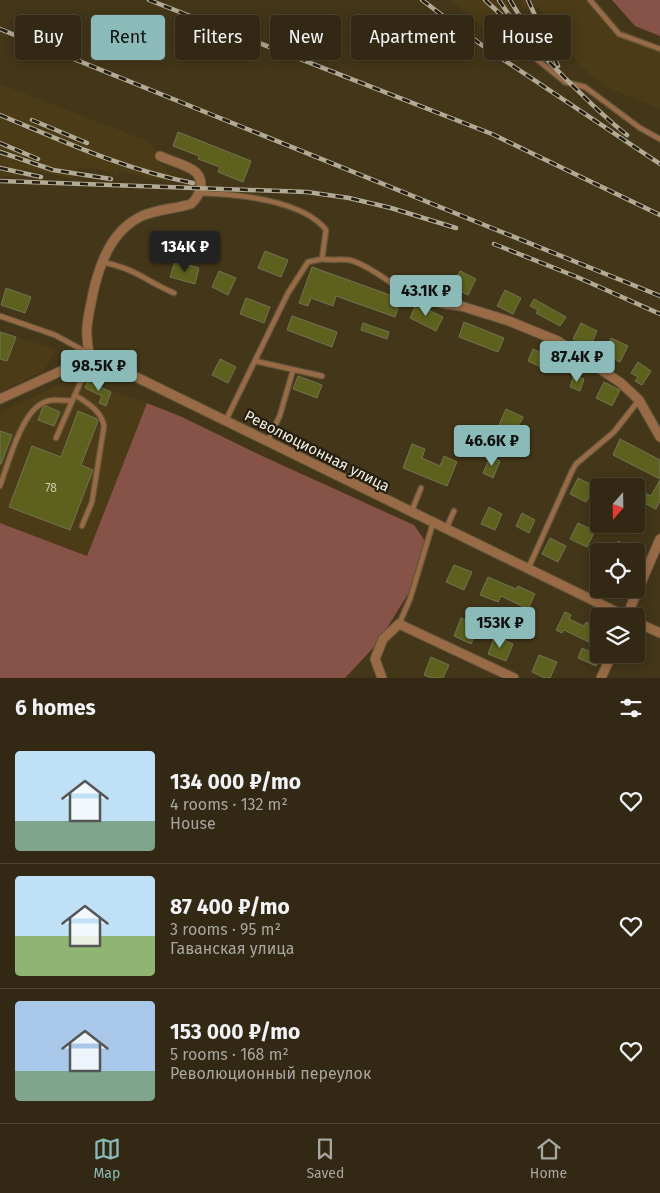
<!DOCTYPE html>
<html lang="en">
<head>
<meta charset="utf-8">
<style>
	:root { --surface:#322813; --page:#3d3421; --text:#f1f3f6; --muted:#a8a6a0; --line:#4d4433; --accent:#8bbbb9 }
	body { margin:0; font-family:"Fira Sans",sans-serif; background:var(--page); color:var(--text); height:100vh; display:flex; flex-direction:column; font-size:19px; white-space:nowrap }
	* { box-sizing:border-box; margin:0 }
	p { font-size:16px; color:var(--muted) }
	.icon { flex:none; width:28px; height:28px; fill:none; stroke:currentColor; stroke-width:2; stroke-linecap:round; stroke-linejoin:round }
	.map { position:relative; height:678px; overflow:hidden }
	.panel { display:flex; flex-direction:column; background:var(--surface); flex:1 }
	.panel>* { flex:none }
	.top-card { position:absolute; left:15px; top:15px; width:630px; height:45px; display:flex; gap:10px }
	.needle { width:32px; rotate:200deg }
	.controls { position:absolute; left:590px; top:478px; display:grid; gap:10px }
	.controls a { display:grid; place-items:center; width:55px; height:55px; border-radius:5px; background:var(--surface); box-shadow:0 2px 12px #0003,0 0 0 1px var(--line); font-size:25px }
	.price { position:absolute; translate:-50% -42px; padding:0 11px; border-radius:5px; background:var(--accent); color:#111; font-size:16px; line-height:32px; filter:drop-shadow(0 1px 2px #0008) }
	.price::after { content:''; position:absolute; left:50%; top:30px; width:15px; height:11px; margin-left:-8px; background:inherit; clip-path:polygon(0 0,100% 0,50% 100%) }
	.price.selected { background:#222; color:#fff }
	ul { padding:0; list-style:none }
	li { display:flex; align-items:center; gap:15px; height:125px; padding:0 15px }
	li+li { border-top:1px solid var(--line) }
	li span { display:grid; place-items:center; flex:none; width:140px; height:100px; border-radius:5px; color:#555 }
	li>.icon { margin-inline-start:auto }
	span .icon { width:60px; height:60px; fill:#fffc; stroke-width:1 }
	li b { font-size:21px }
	h2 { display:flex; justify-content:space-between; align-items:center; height:60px; padding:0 15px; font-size:21px }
	.pill { padding:0 18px; border-radius:5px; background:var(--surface); box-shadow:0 2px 12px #0003,0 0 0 1px var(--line); font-size:18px; line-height:45px }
	.pill.selected { background:var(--accent); color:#111 }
	.tabs { display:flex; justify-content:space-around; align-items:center; height:70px; border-top:1px solid var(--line); background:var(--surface); font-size:14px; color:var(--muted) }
	.tabs a { display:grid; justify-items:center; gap:2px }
	.tabs .selected { color:var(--accent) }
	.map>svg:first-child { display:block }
	.built { fill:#4b3b16 }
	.green { fill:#875248 }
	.building { fill:#5d611d; stroke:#717454 }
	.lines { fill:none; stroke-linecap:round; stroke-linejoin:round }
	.lane-casing { stroke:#5f5338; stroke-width:7 }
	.street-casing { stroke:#5f5338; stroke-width:11 }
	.lane { stroke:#986b46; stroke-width:4.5 }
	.street { stroke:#986b46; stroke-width:9 }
	.rail-casing { stroke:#b3aa94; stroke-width:4.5 }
	.rail { stroke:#241e12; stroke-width:2.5; stroke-dasharray:8; stroke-linecap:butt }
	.labels { text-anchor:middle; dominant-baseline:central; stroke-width:4.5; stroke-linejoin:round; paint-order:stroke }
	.number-label { font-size:12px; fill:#cecaac }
	.street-label { font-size:15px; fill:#f4eddc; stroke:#241e12 }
</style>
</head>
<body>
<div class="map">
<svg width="660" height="678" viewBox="0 0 660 678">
	<rect width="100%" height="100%" fill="#433619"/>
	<path class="built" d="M450 0H506L514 18 503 24 493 36Z
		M519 0H596L621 29 660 46V109L602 85 580 65 536 5 523 9Z
		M0 84 148 141 159 152 158 163 165 166 167 172 172 174 169 183 119 171 117 175 98 169 78 167 74 179 24 169 21 177 0 176Z
		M0 332 56 349 44 371 0 392Z
		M73 378 147 403 87 556 0 523V412Z"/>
	<path class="green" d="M612 0H660V36L635 26Z
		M147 403 182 417 260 455 414 525 425 541 410 591 377 644 345 678H0V523L87 556Z"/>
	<path class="building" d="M178 132 251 161 243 182 218 172 220 167 198 159 199 156 173 146Z
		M265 251 288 260 281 277 258 268Z
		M175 261 199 268 195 284 170 277Z
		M312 267 401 299 395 317 336 296 333 306 311 298 308 306 299 303Z
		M219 271 236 278 228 295 212 287Z
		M460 271 476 279 468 295 452 287Z
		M6 288 31 297 25 313 1 305Z
		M505 290 521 298 513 314 497 306Z
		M246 298 270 307 264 323 240 314Z
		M534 299 566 317 560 326 536 313 538 310 530 306Z
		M416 304 443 317 436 331 410 318Z
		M292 316 337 332 332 347 287 330Z
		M464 322 504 338 498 352 459 337Z
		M363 323 389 332 387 339 361 330Z
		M581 323 597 331 590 347 573 339Z
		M0 332 16 337 7 361 0 359Z
		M611 338 628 346 620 362 604 354Z
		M533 349 560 362 554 373 528 361Z
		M220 359 236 367 228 383 212 375Z
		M638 362 651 371 642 385 635 381 638 377 631 373Z
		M574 375 584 379 580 391 570 387Z
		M298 376 322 385 317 398 293 389Z
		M88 380 101 385 100 387 111 392 106 406 99 403 102 396 85 388Z
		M604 382 620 390 612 406 596 398Z
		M46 406 60 412 54 426 38 420 43 407Z
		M506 409 523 417 515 433 499 425Z
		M78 411 97 419 98 421 81 465 93 470 70 530 9 507 32 446 61 457Z
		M0 431 12 435 1 464H0Z
		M620 439 660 460V479L613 455Z
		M412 444 425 449 422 458 440 466 444 456 457 462 447 486 403 468Z
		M490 457 500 461 493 478 483 473Z
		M578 478 594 486 586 502 570 494Z
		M660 480V501L656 509 642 502 647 494 651 496Z
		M489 507 502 514 495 530 481 524Z
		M522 513 535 520 529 533 516 526Z
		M578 523 595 531 587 547 570 539Z
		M550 538 566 546 558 562 542 554Z
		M618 541 640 551H613Z
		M454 565 472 572 464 590 446 582Z
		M488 577 516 589 518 586 535 594 528 609 501 596 498 602 480 595Z
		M565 612 571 615 569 619 584 626 586 622 598 628 591 643 564 630 562 633 556 630Z
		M461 618 479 626 471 644 454 636Z
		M495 636 513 644 506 661 488 654Z
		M582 648 601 657 596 666 578 658Z
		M539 655 557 662 550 678H545L532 672Z
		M431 657 449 665 443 678H431L424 675Z"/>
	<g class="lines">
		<defs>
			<path id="lane" d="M590 0 619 34 660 49
				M499 29 565 82 585 87 640 128 660 139
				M200 193C236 194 303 200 326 230L322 259C332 261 343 258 353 261 374 268 388 283 408 293
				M103 262C116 265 129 269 141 276 152 282 162 288 174 293
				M0 316 55 335 88 353
				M255 361 322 376
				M75 395C87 403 101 410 104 426L92 502 82 526
				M226 420 288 293 308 262 322 259
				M56 438 81 381 85 361
				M268 441 280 415 293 370
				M0 486C8 464 21 415 41 404 50 398 60 400 71 401
				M411 513 421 488
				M446 529 454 511
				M528 569 572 471 576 464 614 432 639 400
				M399 624 410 599 433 523"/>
			<path id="street" d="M408 293 445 304 461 306 509 321 558 341 621 383 639 400 660 437
				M89 354C268 441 446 530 625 616
				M89 354C88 345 86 336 87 327 88 315 91 304 93 293 100 262 112 230 142 216 157 209 175 209 191 204 201 195 206 179 193 170 184 164 170 161 160 156
				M0 399 85 360 89 354
				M629 616 631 606 660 539
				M636 622 660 633
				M382 678 375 659 383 639 399 624 514 678
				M601 678 612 654"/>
		</defs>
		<use href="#lane" class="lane-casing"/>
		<use href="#street" class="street-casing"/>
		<use href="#lane" class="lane"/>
		<use href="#street" class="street"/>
		<defs>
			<path id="rail" d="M149 0 492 134 660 215
				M422 0 483 46 660 164
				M485 0 508 21
				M499 0C518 30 542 55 567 80 586 99 605 118 627 135
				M510 0 528 30
				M528 0 558 66
				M0 29 660 296
				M0 115C63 141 125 170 193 183
				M32 120 87 143
				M0 143 38 159
				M0 152 53 170 111 179
				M0 168 41 177
				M0 181 307 192 349 198 391 208 456 228
				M494 244 577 277 660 314"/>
		</defs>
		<use href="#rail" class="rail-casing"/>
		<use href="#rail" class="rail"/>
	</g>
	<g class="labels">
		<g class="number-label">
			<text x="51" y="488">78</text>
		</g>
		<g class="street-label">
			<text transform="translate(317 451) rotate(27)">Революционная улица</text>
		</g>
	</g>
</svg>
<div class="controls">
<a><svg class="needle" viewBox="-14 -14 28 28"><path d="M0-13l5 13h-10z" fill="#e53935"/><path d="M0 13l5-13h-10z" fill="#a8a6a0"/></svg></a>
<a><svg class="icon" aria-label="locate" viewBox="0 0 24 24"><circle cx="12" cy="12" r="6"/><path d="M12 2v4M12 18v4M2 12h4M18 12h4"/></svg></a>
<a><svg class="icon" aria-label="layers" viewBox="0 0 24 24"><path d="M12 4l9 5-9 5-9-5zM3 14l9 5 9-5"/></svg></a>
</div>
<b class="price selected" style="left:185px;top:273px">134K ₽</b>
<b class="price" style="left:426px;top:317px">43.1K ₽</b>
<b class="price" style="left:577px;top:383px">87.4K ₽</b>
<b class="price" style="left:99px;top:392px">98.5K ₽</b>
<b class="price" style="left:492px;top:467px">46.6K ₽</b>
<b class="price" style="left:500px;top:649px">153K ₽</b>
<div class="top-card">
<a class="pill">Buy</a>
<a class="pill selected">Rent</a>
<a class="pill">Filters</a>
<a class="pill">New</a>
<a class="pill">Apartment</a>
<a class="pill">House</a>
</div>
</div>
<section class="panel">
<h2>6 homes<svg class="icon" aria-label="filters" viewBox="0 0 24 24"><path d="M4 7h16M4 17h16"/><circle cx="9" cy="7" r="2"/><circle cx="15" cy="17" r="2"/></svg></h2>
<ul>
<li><span style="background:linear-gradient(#bfe0f5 70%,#7fa58c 0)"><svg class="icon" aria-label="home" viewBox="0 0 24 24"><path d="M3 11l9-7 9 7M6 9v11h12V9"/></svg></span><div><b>134 000 ₽/mo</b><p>4 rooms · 132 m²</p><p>House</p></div><svg class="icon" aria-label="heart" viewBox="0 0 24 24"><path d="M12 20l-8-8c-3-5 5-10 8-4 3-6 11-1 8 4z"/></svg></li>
<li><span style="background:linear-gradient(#bfe0f5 60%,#8fb573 0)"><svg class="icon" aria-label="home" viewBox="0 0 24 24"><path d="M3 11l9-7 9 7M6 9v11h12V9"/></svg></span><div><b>87 400 ₽/mo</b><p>3 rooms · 95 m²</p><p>Гаванская улица</p></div><svg class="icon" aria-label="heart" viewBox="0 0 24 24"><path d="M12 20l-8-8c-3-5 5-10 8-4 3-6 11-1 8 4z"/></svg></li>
<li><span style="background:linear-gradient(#a9c7e8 70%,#7fa58c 0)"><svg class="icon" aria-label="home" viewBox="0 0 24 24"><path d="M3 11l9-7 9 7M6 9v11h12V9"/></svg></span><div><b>153 000 ₽/mo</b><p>5 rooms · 168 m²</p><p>Революционный переулок</p></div><svg class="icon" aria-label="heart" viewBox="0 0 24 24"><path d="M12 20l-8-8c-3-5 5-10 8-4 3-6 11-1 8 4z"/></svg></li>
</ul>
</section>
<nav class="tabs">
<a class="selected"><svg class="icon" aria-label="map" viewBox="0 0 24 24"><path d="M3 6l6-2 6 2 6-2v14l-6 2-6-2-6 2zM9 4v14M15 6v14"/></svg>Map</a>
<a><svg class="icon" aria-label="saved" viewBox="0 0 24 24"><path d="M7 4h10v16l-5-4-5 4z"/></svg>Saved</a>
<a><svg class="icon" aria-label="home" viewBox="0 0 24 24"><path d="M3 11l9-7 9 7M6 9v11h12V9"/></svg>Home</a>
</nav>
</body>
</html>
